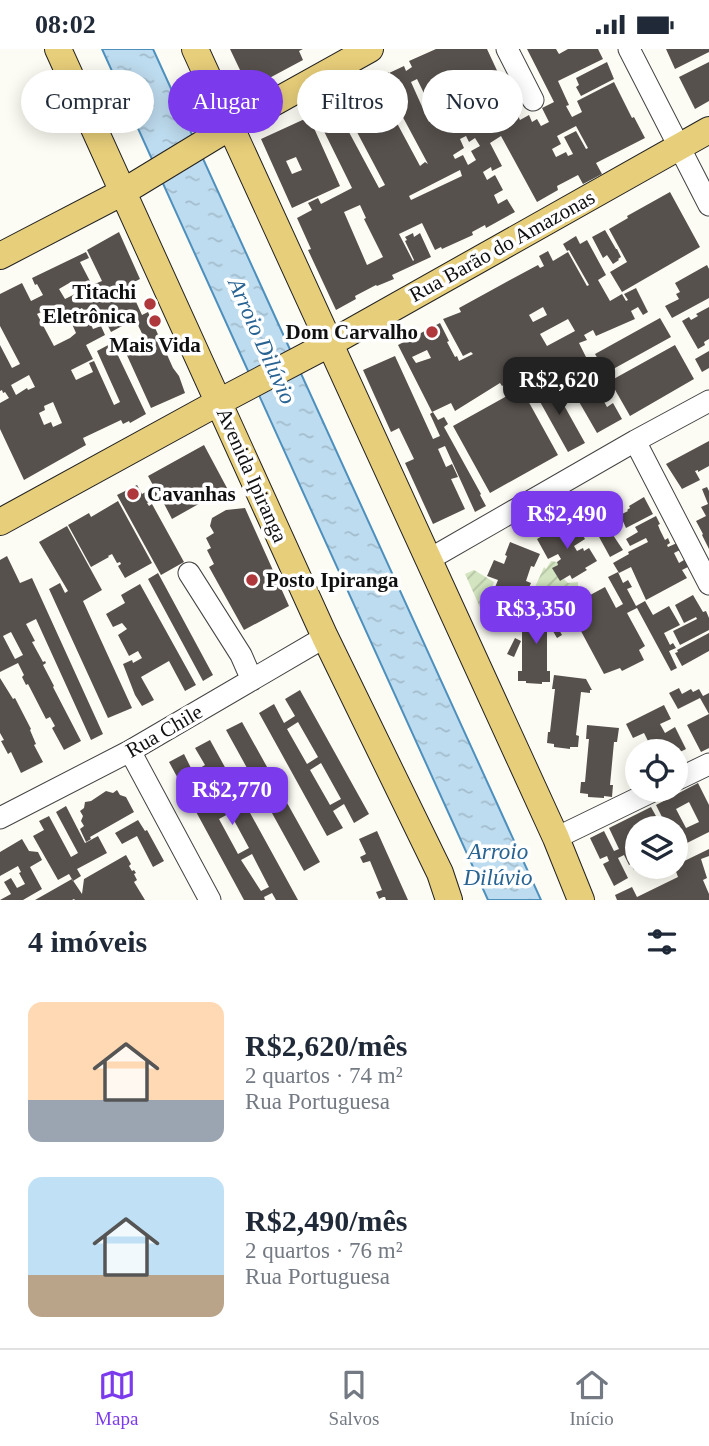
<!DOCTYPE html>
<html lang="pt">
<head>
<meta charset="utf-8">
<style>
	:root { --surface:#fff; --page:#f6f6f7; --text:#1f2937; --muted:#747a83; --line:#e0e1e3; --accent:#7c3aed }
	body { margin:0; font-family:Georgia,serif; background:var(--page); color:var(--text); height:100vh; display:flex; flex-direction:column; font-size:26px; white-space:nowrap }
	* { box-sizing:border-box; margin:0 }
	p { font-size:23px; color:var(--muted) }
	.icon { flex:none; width:38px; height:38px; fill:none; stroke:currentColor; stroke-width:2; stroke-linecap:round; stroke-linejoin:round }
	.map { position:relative; height:851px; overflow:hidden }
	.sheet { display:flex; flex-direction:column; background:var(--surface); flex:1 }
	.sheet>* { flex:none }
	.top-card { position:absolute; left:21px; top:21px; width:668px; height:63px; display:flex; gap:14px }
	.buttons { position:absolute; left:625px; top:690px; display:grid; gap:14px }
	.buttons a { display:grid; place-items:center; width:63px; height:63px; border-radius:50%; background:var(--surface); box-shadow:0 4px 18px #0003; font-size:35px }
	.price { position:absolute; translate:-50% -60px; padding:0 16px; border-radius:14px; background:var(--accent); color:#fff; font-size:23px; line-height:46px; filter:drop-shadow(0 2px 4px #0008) }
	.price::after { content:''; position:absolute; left:50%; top:42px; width:21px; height:16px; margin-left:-10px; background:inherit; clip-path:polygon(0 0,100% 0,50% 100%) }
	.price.active { background:#222; color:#fff }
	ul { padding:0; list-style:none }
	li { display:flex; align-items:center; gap:21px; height:175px; padding:0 28px }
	li span { display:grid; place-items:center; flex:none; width:196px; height:140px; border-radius:14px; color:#555 }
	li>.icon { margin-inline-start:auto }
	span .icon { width:84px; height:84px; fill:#fffc; stroke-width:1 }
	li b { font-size:30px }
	h2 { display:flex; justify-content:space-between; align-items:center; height:84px; padding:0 28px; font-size:30px }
	.pill { padding:0 24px; border-radius:32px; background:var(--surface); box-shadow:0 4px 18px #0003; font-size:24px; line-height:63px }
	.pill.active { background:var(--accent); color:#fff }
	.status { display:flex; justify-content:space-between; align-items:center; height:49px; padding:0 35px; background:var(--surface); direction:ltr }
	.status svg { height:19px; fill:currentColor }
	.dock { display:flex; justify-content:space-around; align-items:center; height:98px; border-top:2px solid var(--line); background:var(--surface); font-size:19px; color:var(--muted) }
	.dock a { display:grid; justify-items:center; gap:4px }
	.dock .active { color:var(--accent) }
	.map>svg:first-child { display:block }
	.garden { fill:url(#garden-furrows) }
	.water { fill:url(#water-ripples); stroke:#4e90bd; stroke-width:2 }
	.building { fill:#57514d; fill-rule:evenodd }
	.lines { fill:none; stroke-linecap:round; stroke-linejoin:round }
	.minor-casing { stroke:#434343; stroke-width:23 }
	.major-casing { stroke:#212121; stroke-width:28 }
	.minor { stroke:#fff; stroke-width:21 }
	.major { stroke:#e7ce7a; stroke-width:26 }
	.poi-dot { fill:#af383d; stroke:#fff; stroke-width:2.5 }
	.labels { text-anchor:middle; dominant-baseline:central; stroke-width:7; stroke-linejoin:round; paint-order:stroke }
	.street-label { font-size:21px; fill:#101010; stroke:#fff }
	.poi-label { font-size:21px; font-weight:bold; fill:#101010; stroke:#fff; text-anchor:end }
	.water-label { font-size:23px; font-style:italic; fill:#286392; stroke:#fff }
</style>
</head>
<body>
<div class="status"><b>08:02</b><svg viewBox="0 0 49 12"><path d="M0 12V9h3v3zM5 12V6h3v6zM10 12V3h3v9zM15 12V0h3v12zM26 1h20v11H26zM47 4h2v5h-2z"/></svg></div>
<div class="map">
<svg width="709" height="851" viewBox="0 0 709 851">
	<defs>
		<pattern id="garden-furrows" width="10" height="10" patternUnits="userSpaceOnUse" patternTransform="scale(1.75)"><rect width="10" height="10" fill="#d3e5c0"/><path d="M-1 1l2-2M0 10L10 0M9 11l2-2" fill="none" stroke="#b4c3a4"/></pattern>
		<pattern id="water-ripples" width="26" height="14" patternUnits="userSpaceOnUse" patternTransform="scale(1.75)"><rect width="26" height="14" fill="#bedcef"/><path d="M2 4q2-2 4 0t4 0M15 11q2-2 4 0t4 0" fill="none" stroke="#a2bccc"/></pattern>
	</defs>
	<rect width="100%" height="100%" fill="#fdfcf4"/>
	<path class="garden" d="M551 512 557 513 558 516 553 519 560 532 564 530 568 534 578 533V542L572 548 565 547 567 553 561 555V558L553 562 545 553 543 555 545 558 544 561 547 564H528L530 559 527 556 544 518 546 520Z
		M474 521 494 533 483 565 465 525Z"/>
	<path class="water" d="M102 0H153L541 851H488Z"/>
	<path class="building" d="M230 0H303L299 2 303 11 249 40Z
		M436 0H487L520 71 529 66 532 73 537 70 541 77 549 73 542 59 554 53 527 0H556L559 5 568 0H598L603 10 558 32 569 56 566 57 572 68 582 63 577 52 614 33 632 69 634 68 645 89 596 114 602 125 583 135 578 126 557 137 558 141 537 153 501 87 490 94 502 117 492 122 491 118 483 123 487 131 495 126 503 141 494 146 498 155 507 150 515 163 486 179 485 176 472 183 473 186 442 200 441 198 435 201 422 174 399 185 413 212 414 211 405 192 407 191 405 188 413 184 414 188 420 184 431 208 392 226 394 230 377 237 376 236 355 247 356 250 336 261 308 201 311 200 297 169 312 161 308 154 318 149 321 155 352 139 315 64 389 23V24L404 17 406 22 412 18 409 12ZM417 30 436 69 429 73 411 33ZM391 46 428 115 425 113 420 117 384 50ZM349 68 385 136 379 139 343 72ZM576 77 588 99 586 100 576 82 564 88 573 105 568 107 566 103 556 108 552 100 561 95 557 87ZM466 87 469 93 475 89 480 97 471 102 476 111 468 116 463 106 455 110 453 106 464 99 460 90ZM460 121 462 127 411 151 409 147ZM360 156 366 169 364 170 383 208 367 216 344 163Z
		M666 0H709V3L675 20Z
		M607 13 614 30 581 47 576 38 579 36 576 29Z
		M709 13V52L695 60 679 28Z
		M309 68 340 137 292 159 261 90ZM296 108 302 121 292 125 286 112Z
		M670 143 700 198 622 243 610 223 627 213 609 180 628 169 627 167Z
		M605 181 616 200H617L621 208 618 210 619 211 613 215 607 206 603 209 592 188Z
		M119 183 140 230 130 235 134 243 132 244 142 266 148 263 173 319 179 327 185 344 151 359 125 302 140 296 143 304 150 301 135 270 111 283 100 261 87 267 93 280 101 277 105 286 86 296 93 310 71 321 76 331 93 323 89 314 94 312 114 356 120 353 97 302 112 294 146 365 130 374 129 372 123 375 121 371 83 389 86 396 24 431 0 380V354L9 349 5 343 3 344 2 341 0 342V296L12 319 20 315 0 277V245L22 234 31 252 43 246 37 235 35 236 32 229 86 203 89 209 80 213 92 236 102 232 87 201ZM71 233 77 244 65 250 59 240ZM50 259 53 265 51 266 55 274 82 259 85 264 76 268 78 272 72 275 76 284 70 289 54 297 37 265ZM29 326 35 338 28 341 27 339 16 346 11 336ZM53 353 62 374 53 378 51 373 44 376 39 364 45 361 44 357Z
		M576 187 580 195 587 191 606 226 598 231 610 252 622 245 626 252 628 251 624 245 636 239 648 263 643 266 638 258 631 262 635 270 596 287 593 281 584 286 587 291 579 294 586 308 531 337 524 324 502 337 500 334 455 362 451 354 432 363 398 296 440 274 449 292 447 293 455 308 457 307 459 312 473 305 471 303 463 307 443 270 461 263 459 259 510 231 538 216 540 219 544 217 539 207 548 202 553 212 568 203 587 237 589 236 569 201 567 202 563 195ZM543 258 547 266 533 273 529 266ZM568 270 575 282 547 297 540 285ZM427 301 431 309 416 314 412 308Z
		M707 216 709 220V249L672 269 665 257 679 250 676 245 680 243 675 234Z
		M709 258V290L704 293 705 296 698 300 682 272 689 268 691 271 698 267 696 265Z
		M660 269 671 288 606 324 595 305Z
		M675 296 694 330 630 367 610 332Z
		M709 302V319L702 323 695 310Z
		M395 307 433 390 440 387 430 365 433 363 438 371 444 368 448 375 444 378 481 445 480 446 486 457 475 463 445 397 438 400 446 418 452 415 458 428 451 430 465 460 433 475 405 414 414 410 399 379 391 383 363 321Z
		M551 333 585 394 568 403 534 342Z
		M521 339 558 406 490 444 453 377Z
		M597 340 607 358 613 354 622 370 597 384 578 351Z
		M709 392V417L698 423V421L695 422 700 431 682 440 666 415Z
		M204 396 227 439 172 470 160 447 147 454 149 457 152 455 184 513 161 526 117 446 137 436 142 445 154 438 148 427Z
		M707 438 709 442V500L702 486 703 485 696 472 706 467 701 458 708 455 702 440Z
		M594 447 601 461 588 468 592 475 583 480 574 463 582 458 580 454Z
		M644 448 653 465 626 479 620 466 628 462 627 461 630 459 629 457Z
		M118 452 152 514 125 529 118 517 121 515 120 513 117 514 112 505 108 507 109 508 91 518 68 476 89 464 91 468Z
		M245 459 289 557 244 581 209 518 214 515 207 501 211 499 206 489 214 484 210 477 212 469 226 461Z
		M613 466 617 474 605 480 607 484 615 480 618 484 613 486 623 501 610 508 593 477Z
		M656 467 660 475 658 476 660 481 665 491 668 489 670 494 667 496 668 498 677 494 680 501 674 504 679 514 684 511 688 518 682 521 687 529 646 551 631 518 619 524 613 514 629 505 628 503 648 493 646 489 630 497 626 490 638 483 635 478Z
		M574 470 585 490 574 497 577 502 583 499 584 502 589 499 597 512 585 519 587 521 572 530 570 526 560 532 552 519 558 516 557 513 561 510 558 505 548 510 537 490 546 485 547 487 565 477 564 475Z
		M67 477 102 541 83 552 132 659 108 669 49 540 60 534 65 544 68 542 39 493Z
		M510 493 540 505 534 518 531 517 526 532 531 534 527 543 522 541 515 558 518 559 513 569 490 562 491 559 484 557 488 547 491 548 498 531 487 527 494 511 504 515 507 507 505 506Z
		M7 507 20 534 32 529 103 685 91 691 36 570 26 575 35 592 32 593 43 613 45 612 46 614 43 616 54 637 53 638 81 692 64 701 52 679 55 677 50 668 46 670 28 635 26 636 22 628 24 626 18 614 0 623V511ZM11 583 23 606 15 610 3 587Z
		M618 523 623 534 628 531 632 538 627 540 636 557 645 552 653 566 669 557 680 576 664 584 670 596 673 594 676 599 669 602 677 619 671 622 637 559 627 564 645 597 639 601 644 611 622 622 620 619 604 625 568 558 605 538 616 559 623 555 608 528Z
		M158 524 213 626 203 632 148 530Z
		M140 535 196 636 185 642 169 612 141 628 154 651 142 657 135 646 123 615 132 611 133 614 142 609 138 602 129 607 118 586 127 580 122 574 113 578 106 565 125 554 121 546Z
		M693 546 703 563 706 562 709 569V581L680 596 673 582 697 570 696 568 684 574 675 556Z
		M519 563 550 564 562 586 557 589 550 577H547V622H550V633H542V635L526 634V632H518V622H522V577H518Z
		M709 584V602L682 617 675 604 678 603 677 601Z
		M515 589 521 592 514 608 507 605Z
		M554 626 586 630 592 641H590V644L581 643 576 686 579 687 578 698H570V700L554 698V695L547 694 548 683H550L555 640H552Z
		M0 629 13 650 15 649 31 680 30 681 36 695 34 696 43 713 21 724 11 703 8 705 1 692 4 691 0 684Z
		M679 639 682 645 691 640 693 643 699 640 703 647 709 644V665L700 649 678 660 669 644Z
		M300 641 369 765 354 774 344 755 333 762 343 779 327 787 259 664 274 655 284 674 295 667 285 650ZM298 673 318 708 307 715 287 680ZM321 714 341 750 330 756 310 721Z
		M664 656 671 670 660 675 665 684 675 678 686 700 676 705V702H639L637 698 648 692 644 684 633 689 626 675Z
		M709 665V699L701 703 687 676Z
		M242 673 320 813 304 822 226 681Z
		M587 676 619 679 617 693H614L610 736H613L612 748 604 747V749L588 748V745L580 744 581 733H585L589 690H586Z
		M210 691 298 851H276L272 844 264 848 265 851H244L169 713 184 705 193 723 205 716 195 699ZM208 723 227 758 216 764 197 729ZM230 764 249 799 238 805 219 770ZM252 805 269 838 261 842 241 811Z
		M698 734 709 756V783L681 797 680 796 676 798V779H643L642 777 637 779 629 783 637 798V819L634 821 631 815 629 816 624 806 618 809 628 829 614 837 603 815 609 812 607 807 600 810 590 789 604 782 614 802 619 800 609 779 651 758 662 778 666 776 656 756ZM689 753 699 773 686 779 676 760Z
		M117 741 120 746 126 748 134 763 90 788 91 790 86 793 80 780 84 777 81 772 83 767 80 762 84 759 85 753 91 752 106 742 113 744Z
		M66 757 85 794 98 787 107 804 77 820 81 827 73 832 69 825 58 831 33 787 44 781 39 772 49 767 71 808 78 804 56 763Z
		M138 771 145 782 147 781 164 812 153 818 137 787 122 795 115 784Z
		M377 782 408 851H386L385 848H383L379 850 376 843 382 841 370 812 363 814 360 808 366 805 359 790Z
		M22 790 29 802 38 803 42 811 30 818 42 840 23 851H0L11 845 4 833 11 829 17 839 25 835 19 824 21 823 18 817 0 827V803Z
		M709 800V807L701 810 707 829 703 831 709 845V851H617L615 846 632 838 637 848 678 828 674 817Z
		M126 806 131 815 129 817 132 822 134 821 136 824 134 825 137 831 134 833 145 851H75L74 850 72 851H35L72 830 82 845 84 830Z"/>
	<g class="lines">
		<defs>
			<path id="minor" d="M507 0 533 51
				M629 0 709 156
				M635 392 709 535
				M428 511 635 392 709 352
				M189 524 241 606 252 631
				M130 702 210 851
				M676 731 709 715
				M0 769 130 702 325 588
				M556 789 657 740"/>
			<path id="major" d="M58 0 325 588 440 824 449 851
				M195 0 556 789 581 851
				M0 207 123 143 230 78 370 0
				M0 473 219 353 329 295 709 81"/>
		</defs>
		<use href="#minor" class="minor-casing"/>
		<use href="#major" class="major-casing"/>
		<use href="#minor" class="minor"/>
		<use href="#major" class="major"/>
	</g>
	<g class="poi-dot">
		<circle cx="150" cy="255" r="7"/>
		<circle cx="155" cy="272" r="7"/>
		<circle cx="432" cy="283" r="7"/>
		<circle cx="133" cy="445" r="7"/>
		<circle cx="252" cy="531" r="7"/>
	</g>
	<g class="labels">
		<g class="street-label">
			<text transform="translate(502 197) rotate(-29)">Rua Barão do Amazonas</text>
			<text transform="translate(252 426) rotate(66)">Avenida Ipiranga</text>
			<text transform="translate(164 682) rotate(-30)">Rua Chile</text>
		</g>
		<g class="poi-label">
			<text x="136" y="243">Titachi<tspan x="136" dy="24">Eletrônica</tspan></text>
			<text x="418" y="283">Dom Carvalho</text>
			<text x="155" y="296" text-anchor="middle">Mais Vida</text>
			<text x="147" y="445" text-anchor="start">Cavanhas</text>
			<text x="266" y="531" text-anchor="start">Posto Ipiranga</text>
		</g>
		<g class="water-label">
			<text transform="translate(262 292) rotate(66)">Arroio Dilúvio</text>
			<text x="498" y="802">Arroio<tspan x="498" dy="26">Dilúvio</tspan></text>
		</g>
	</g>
</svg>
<div class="buttons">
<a><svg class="icon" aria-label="locate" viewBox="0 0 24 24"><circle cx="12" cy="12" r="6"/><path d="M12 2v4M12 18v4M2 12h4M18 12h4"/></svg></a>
<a><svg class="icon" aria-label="layers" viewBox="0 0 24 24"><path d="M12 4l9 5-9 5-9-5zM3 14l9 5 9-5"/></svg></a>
</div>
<b class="price active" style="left:559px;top:368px">R$2,620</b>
<b class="price" style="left:567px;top:502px">R$2,490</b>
<b class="price" style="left:536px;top:597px">R$3,350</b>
<b class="price" style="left:232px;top:778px">R$2,770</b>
<div class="top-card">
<a class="pill">Comprar</a>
<a class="pill active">Alugar</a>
<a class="pill">Filtros</a>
<a class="pill">Novo</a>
</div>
</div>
<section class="sheet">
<h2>4 imóveis<svg class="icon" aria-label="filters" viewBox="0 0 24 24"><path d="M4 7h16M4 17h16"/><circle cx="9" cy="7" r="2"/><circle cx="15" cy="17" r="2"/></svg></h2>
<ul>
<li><span style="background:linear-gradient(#ffd9b3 70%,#9aa5b1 0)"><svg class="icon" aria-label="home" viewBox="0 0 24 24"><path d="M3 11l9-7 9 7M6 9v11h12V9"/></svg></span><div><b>R$2,620/mês</b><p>2 quartos · 74 m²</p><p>Rua Portuguesa</p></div></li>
<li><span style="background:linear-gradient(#bfe0f5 70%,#b9a48a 0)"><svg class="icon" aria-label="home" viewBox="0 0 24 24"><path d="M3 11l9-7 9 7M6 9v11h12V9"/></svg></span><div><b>R$2,490/mês</b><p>2 quartos · 76 m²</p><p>Rua Portuguesa</p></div></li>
</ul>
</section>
<nav class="dock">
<a class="active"><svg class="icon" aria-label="map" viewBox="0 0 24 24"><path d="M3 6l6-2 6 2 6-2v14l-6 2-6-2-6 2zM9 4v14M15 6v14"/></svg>Mapa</a>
<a><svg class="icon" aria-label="saved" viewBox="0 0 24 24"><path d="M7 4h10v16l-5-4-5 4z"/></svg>Salvos</a>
<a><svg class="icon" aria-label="home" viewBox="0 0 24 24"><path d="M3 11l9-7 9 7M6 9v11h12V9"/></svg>Início</a>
</nav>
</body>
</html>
